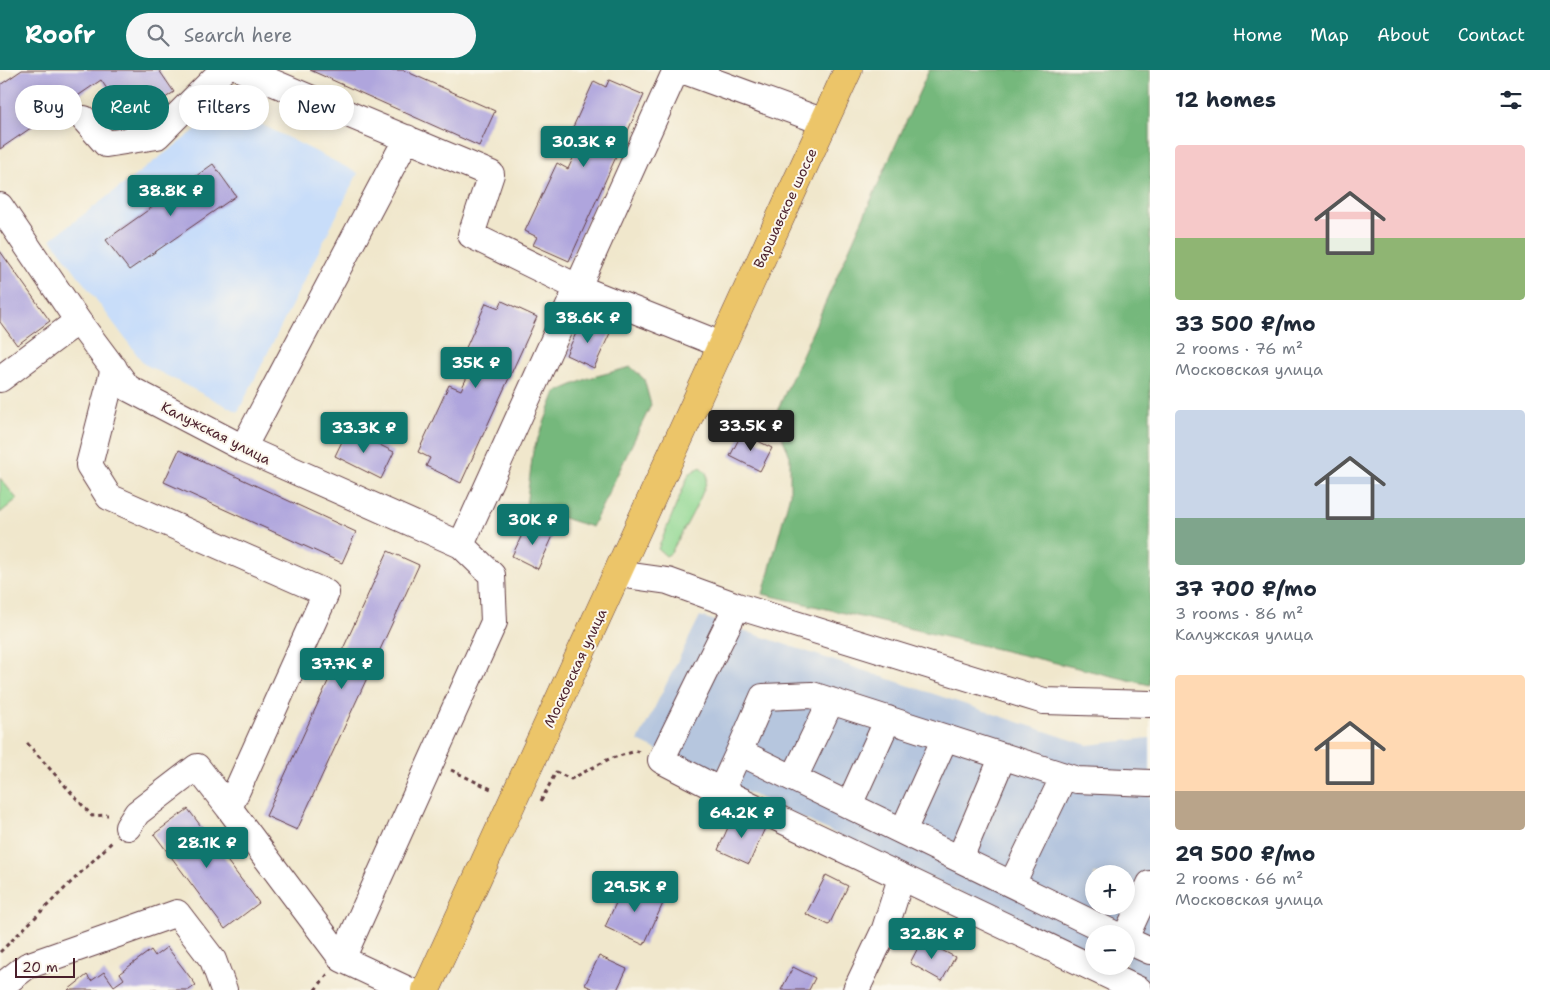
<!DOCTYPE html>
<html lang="en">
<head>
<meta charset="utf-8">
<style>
	:root { --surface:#fff; --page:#f6f6f7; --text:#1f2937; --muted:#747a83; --accent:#0f766e }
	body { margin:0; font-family:"Shantell Sans",sans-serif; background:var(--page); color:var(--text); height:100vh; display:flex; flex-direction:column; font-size:19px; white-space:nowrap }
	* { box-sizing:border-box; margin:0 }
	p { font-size:16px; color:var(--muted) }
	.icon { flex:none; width:28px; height:28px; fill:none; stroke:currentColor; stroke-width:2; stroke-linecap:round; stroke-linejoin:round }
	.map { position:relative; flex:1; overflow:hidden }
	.drawer { display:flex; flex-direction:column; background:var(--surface); width:400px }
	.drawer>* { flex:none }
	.guide { position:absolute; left:15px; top:15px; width:475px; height:45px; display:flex; gap:10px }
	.controls { position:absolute; left:1085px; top:795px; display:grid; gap:10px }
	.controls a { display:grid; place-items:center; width:50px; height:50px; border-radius:50%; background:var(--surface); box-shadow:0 2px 12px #0003; font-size:25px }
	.scale { position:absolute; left:15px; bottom:12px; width:60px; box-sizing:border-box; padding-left:5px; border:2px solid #4a1f2b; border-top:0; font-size:14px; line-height:18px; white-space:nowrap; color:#4a1f2b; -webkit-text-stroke:4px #fbf7ec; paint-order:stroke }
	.price { position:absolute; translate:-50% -42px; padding:0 11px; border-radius:5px; background:var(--accent); color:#fff; font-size:16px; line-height:32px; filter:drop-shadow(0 1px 2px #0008) }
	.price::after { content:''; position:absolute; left:50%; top:30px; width:15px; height:11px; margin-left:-8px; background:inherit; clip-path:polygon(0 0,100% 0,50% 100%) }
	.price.on { background:#222; color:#fff }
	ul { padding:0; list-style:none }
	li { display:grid; align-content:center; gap:10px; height:265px; padding:0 25px }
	li span { display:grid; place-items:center; height:155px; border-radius:5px; color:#555 }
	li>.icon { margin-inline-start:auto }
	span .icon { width:90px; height:90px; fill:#fffc; stroke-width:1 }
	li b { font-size:21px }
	h2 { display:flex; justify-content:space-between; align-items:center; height:60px; padding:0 25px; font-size:21px }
	.pill { padding:0 18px; border-radius:22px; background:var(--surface); box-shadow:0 2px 12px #0003; font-size:18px; line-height:45px }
	.pill.on { background:var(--accent); color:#fff }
	header { display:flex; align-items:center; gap:30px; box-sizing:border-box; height:70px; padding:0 25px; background:var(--accent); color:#fff }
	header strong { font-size:24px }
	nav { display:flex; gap:28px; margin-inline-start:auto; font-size:18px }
	.search { width:350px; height:45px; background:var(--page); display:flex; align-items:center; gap:12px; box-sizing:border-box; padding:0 18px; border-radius:28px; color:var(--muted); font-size:19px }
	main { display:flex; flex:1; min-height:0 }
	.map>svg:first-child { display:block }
	.built { fill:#c8ddf9 }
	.industrial { fill:#b6c6de; fill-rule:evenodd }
	.green { fill:#90d791; stroke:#6d7b5e }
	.forest { fill:#74b87b; stroke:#5f6c53 }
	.building { fill:#afa5dd }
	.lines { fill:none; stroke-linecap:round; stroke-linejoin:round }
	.minor-casing { stroke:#633d43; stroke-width:28 }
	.highway-casing { stroke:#633d43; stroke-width:29 }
	.path { stroke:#633d43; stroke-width:3; stroke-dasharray:4 4; stroke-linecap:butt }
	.minor { stroke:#fff; stroke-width:26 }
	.highway { stroke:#ecc569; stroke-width:28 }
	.labels { text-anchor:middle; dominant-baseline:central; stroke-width:4; stroke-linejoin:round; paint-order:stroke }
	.street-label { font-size:14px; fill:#4a1f2b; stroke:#fbf7ec }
</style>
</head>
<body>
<header>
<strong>Roofr</strong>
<div class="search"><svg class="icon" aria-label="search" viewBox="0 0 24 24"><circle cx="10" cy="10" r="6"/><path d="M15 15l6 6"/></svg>Search here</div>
<nav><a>Home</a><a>Map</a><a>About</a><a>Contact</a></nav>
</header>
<main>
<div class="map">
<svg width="1150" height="920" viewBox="0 0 1150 920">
	<rect width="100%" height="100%" fill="#fbf7ec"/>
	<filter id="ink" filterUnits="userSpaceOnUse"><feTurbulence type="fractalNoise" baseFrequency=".02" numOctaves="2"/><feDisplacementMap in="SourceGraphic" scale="10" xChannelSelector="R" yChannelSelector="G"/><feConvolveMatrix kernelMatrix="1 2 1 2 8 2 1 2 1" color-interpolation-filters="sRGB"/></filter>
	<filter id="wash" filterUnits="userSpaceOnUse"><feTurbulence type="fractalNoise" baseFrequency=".0096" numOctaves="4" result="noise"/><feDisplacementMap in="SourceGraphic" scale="20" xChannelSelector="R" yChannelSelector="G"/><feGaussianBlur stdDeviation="1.12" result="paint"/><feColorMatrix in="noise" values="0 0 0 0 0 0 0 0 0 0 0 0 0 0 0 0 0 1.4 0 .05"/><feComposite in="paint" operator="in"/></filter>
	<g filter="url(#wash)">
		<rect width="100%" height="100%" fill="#f0e7cc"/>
		<path class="built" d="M221 34 358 103 238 342 144 294 51 169 193 62Z"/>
		<path class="industrial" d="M700 546 1087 675 1150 668V912L1117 896H1126V864H1094V885L638 671ZM1094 804H1126V836H1094Z"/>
		<path class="green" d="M700 397C703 400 706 401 707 405 709 418 678 469 671 483L666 486 658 479 689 404Z
			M0 408 17 429 0 443Z"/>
		<path class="forest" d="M929 0H1150V615L763 524 790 424V386L774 348Z
			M631 297 644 309 651 335 592 457 526 436 533 381 556 322 589 308Z"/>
		<g id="blocks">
			<path class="building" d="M22 0H159L174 22 155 35 160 42 136 59 129 49 128 50 101 10 0 79V15Z
				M310 0H403L495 41 479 76Z
				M609 10 644 25 569 191 533 175 537 167 525 161 557 93 568 99 575 84 563 79 594 11 606 17Z
				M213 94 236 126 129 200 106 170Z
				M0 181 50 251 17 275 0 252Z
				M502 231 537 247 461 413 426 396 430 388 418 382 449 315 461 320 468 305 456 300 486 233 499 238Z
				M582 250 610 263 594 298 566 285Z
				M348 359 394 382 381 409 335 386Z
				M742 363 772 378 760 401 730 386Z
				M179 380 356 462 342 493 164 412Z
				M527 454 553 466 538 499 512 486Z
				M388 481 419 495 297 760 266 746Z
				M188 739 259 833 225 859 154 764Z
				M734 744 765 758 749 794 718 780Z
				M826 805 848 816 829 855 806 844Z
				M626 811 665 829 644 875 605 857Z
				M922 870 955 887 942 911 910 893Z
				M167 877 196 915 189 920H68L87 905 91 911 104 902 114 916 124 909 120 903 151 880 155 886Z
				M599 886 627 899 617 920H595L585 915Z
				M793 897 815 908 809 920H781Z"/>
		</g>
	</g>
	<g filter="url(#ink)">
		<use href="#blocks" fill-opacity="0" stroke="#633d43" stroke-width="1"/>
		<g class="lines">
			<defs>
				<path id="minor" d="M243 0 491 104 471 165 579 218 722 275
					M682 0 824 52
					M84 49 106 74 157 66 223 0
					M0 136 78 251 128 318 243 378 461 475 492 505 494 552 342 889
					M114 298 89 395 109 427 326 523 229 738 342 889 408 920
					M0 309 78 251
					M243 378 407 68
					M461 475 676 0
					M618 504 668 511 737 536 1044 631 1150 634
					M739 682 721 721 1139 920
					M794 708 831 631
					M721 721 661 690 737 536
					M849 735 888 649
					M128 757 137 743 197 697 229 738
					M903 761 945 668
					M960 788 1003 686
					M1012 814 1064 706
					M1114 864 739 682 763 627 812 625 1077 710 1150 713
					M1126 866 1150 814
					M1126 870 1150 881
					M0 917 27 896 177 843 213 890 224 920
					M856 920 885 859 901 808"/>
				<path id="highway" d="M426 920 848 0"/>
			</defs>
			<use href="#minor" class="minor-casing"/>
			<use href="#highway" class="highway-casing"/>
			<path class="path" d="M27 673 92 746 108 745
				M451 700 493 720
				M541 731 556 702 571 709 609 689 636 681 639 682
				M0 882 113 771
				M315 920 328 904"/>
			<use href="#minor" class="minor"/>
			<use href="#highway" class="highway"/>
		</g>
	</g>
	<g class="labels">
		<g class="street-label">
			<text transform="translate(785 138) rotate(-65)">Варшавское шоссе</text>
			<text transform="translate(216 363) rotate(27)">Калужская улица</text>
			<text transform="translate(575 598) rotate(-65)">Московская улица</text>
		</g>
	</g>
</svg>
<div class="controls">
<a>+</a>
<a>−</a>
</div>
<div class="scale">20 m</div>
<b class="price" style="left:584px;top:98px">30.3K ₽</b>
<b class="price" style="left:171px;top:147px">38.8K ₽</b>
<b class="price" style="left:588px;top:274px">38.6K ₽</b>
<b class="price" style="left:476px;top:319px">35K ₽</b>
<b class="price on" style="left:751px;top:382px">33.5K ₽</b>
<b class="price" style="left:364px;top:384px">33.3K ₽</b>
<b class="price" style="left:533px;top:476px">30K ₽</b>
<b class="price" style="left:342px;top:620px">37.7K ₽</b>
<b class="price" style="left:742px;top:769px">64.2K ₽</b>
<b class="price" style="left:207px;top:799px">28.1K ₽</b>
<b class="price" style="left:635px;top:843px">29.5K ₽</b>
<b class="price" style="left:932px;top:890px">32.8K ₽</b>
<div class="guide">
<a class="pill">Buy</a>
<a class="pill on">Rent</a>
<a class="pill">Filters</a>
<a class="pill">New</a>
</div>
</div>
<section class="drawer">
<h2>12 homes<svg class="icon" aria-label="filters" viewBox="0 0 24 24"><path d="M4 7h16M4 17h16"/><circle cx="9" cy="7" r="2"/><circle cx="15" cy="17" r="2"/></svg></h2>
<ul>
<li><span style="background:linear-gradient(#f6c9c9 60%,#8fb573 0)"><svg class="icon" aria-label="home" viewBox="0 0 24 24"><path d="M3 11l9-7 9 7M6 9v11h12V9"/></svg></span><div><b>33 500 ₽/mo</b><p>2 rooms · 76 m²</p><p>Московская улица</p></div></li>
<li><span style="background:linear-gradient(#c9d6e8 70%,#7fa58c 0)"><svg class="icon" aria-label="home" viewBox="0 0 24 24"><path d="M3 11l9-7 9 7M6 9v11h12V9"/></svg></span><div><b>37 700 ₽/mo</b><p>3 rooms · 86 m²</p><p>Калужская улица</p></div></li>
<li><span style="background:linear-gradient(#ffd9b3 75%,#b9a48a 0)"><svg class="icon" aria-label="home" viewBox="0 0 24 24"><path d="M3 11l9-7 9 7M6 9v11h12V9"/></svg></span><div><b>29 500 ₽/mo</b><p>2 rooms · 66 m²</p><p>Московская улица</p></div></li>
</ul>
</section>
</main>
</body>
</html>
